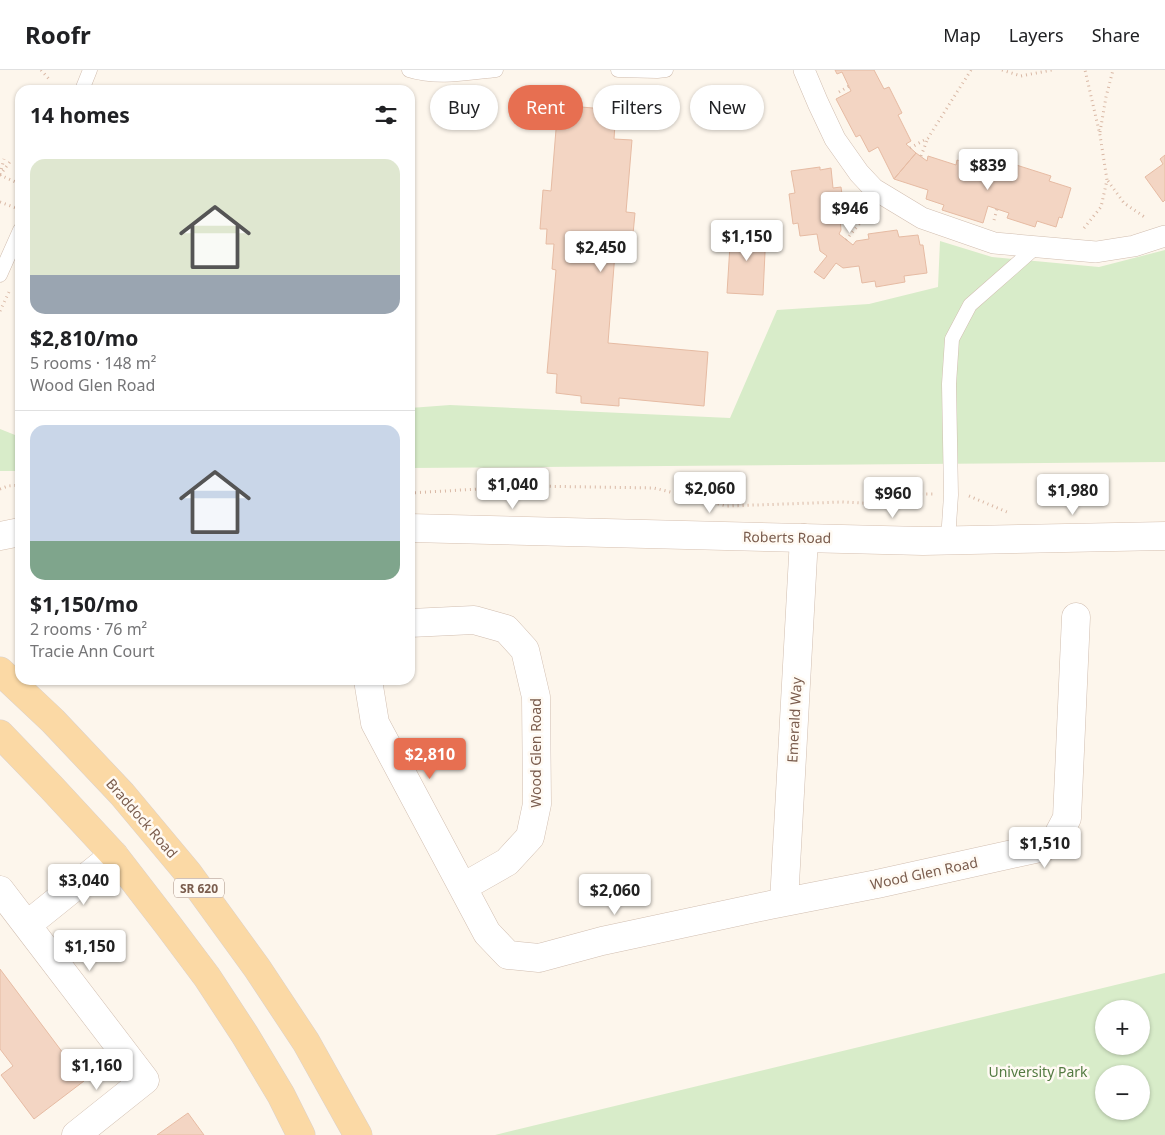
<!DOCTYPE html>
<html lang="en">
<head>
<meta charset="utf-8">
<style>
	:root { --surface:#fff; --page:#f6f6f6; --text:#202124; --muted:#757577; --line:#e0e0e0; --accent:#e76f51 }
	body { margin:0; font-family:"Noto Sans",sans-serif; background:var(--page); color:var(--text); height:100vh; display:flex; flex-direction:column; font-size:19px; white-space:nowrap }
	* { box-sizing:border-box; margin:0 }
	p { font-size:16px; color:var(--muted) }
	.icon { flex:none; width:28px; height:28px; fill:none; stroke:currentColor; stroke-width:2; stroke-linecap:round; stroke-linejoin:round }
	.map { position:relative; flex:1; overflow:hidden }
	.drawer { position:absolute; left:15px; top:15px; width:400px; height:600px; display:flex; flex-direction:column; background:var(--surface); border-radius:15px; box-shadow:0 1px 4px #0004 }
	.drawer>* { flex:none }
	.banner { position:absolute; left:430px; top:15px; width:475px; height:45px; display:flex; gap:10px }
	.fabs { position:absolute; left:1095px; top:930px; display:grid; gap:10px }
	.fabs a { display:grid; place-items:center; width:55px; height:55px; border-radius:50%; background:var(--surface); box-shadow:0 1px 4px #0004; font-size:25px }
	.price { position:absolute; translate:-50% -42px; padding:0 11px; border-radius:5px; background:#fff; color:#222; font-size:16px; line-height:32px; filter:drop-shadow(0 1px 2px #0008) }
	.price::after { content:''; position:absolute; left:50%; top:30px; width:15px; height:11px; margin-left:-8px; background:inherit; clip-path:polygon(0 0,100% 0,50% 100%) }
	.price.selected { background:var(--accent); color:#fff }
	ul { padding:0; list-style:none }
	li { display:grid; align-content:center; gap:10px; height:265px; padding:0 15px }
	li+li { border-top:1px solid var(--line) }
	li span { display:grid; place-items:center; height:155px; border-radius:15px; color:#555 }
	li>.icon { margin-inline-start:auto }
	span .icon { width:90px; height:90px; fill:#fffc; stroke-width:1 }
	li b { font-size:21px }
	h2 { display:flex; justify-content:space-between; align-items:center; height:60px; padding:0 15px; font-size:21px }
	.chip { padding:0 18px; border-radius:22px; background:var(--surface); box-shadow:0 1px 4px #0004; font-size:18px; line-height:45px }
	.chip.selected { background:var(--accent); color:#fff }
	header { display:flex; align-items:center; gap:30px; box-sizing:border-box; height:70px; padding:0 25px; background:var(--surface); border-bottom:1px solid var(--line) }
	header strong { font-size:24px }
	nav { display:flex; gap:28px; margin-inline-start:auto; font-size:18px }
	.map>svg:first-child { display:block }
	.green { fill:#d8ecc9; fill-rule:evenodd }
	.building { fill:#f3d5c3; stroke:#e6bba3 }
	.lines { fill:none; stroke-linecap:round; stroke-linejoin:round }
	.service-casing { stroke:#d1beb0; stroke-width:15 }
	.pedestrian-casing { stroke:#d1beb0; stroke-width:22 }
	.minor-casing { stroke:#d1beb0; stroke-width:29 }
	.secondary-casing { stroke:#d6c0b0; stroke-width:29 }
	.primary-casing { stroke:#dad1cd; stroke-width:29 }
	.path { stroke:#d9b8a5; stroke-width:3; stroke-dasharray:1 4; stroke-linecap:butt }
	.service { stroke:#fff; stroke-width:14 }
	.pedestrian { stroke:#fff; stroke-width:21 }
	.minor { stroke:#fff; stroke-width:28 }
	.secondary { stroke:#fff; stroke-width:28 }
	.primary { stroke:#fbd9a5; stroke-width:28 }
	.labels { text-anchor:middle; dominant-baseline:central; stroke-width:5; stroke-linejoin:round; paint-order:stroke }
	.shield { fill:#fffaf3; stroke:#a28b7f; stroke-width:1 }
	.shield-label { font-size:12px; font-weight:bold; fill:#7a5c4d }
	.street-label { font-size:14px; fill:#7a5c4d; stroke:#fffaf3 }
	.park-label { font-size:14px; fill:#537a41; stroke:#fffaf3 }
</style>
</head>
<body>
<header>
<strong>Roofr</strong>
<nav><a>Map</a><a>Layers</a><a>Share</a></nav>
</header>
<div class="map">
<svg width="1165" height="1065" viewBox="0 0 1165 1065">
	<rect width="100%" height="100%" fill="#fdf6ec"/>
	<path class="green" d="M940 171 992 187 1099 197 1165 180V392L410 398V338L450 335 730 348 777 240 869 234 938 217Z
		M0 359 20 367V401H0Z
		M1165 903V1065H495ZM1104 939H1141V976H1104ZM1104 1004H1141V1041H1104Z"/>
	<path class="building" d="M835 0H874L884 19 889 17 902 43 898 45 911 71 906 74 916 83 894 109 878 77 869 82 860 65 856 67 836 29 851 21 842 2 837 4Z
		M558 35 616 40 614 69 632 70 626 142 635 143 631 185 615 183 608 273 708 282 704 336 619 328V336L581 333V326L556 323 557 304 547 303 556 200 552 199 554 174H546L547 159H540L543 120 551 121Z
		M916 83 927 91 928 86 956 95 957 90 985 99 984 104 1005 110 1010 93 1051 106 1049 111 1071 118 1062 148 1059 147 1056 157 1037 151 1035 157 1007 148 1009 143 988 136 983 153 942 140 944 135 926 129 928 120 894 109Z
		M1165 85V130L1163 132 1145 107 1163 94 1160 89Z
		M820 97V100L831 98 833 118 841 117 845 146 840 147 841 160 839 164 853 175 856 171 869 169 868 164 897 160 899 167 918 165 920 175H923L927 203 904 206 905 212 876 217 875 211 862 213 859 196 843 198 836 193 824 209 814 202 827 186 820 181 817 164 800 166 798 153 793 154 789 124 795 123 791 101Z
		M731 159 766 161 763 225 727 223Z
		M0 899 84 1011 34 1049 1 1005 13 996 0 979Z
		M188 1043 204 1065H157Z"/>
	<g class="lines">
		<defs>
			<path id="service" d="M409 0C437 9 467 3 496 0
				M618 0 657 1 666 0
				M82 20 90 0
				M0 205 20 160
				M948 470 951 425 949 314 952 269 970 235 1036 177"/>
			<path id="pedestrian" d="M804 0 818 33 835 69 859 103 874 119 922 148 994 173 1096 182 1134 176 1165 166"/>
			<path id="minor" d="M410 553 474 550 506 559 525 580 536 627 537 734 530 767 507 792 463 817
				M368 610 375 653 487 863 508 885 539 888 602 871 784 832 804 468
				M0 820 145 1010 76 1065
				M775 834 877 814 1044 777 1057 767 1067 748 1076 547
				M27 855 114 785"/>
			<path id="secondary" d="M410 458 923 471 1165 466
				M0 466 20 462"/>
			<path id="primary" d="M0 601 53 651 122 724 188 803 257 898 306 972 358 1065
				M0 664 51 717 114 785 168 855 207 907 245 965 281 1025 301 1065"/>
		</defs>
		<use href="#service" class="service-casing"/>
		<use href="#pedestrian" class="pedestrian-casing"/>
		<use href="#minor" class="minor-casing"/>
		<use href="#secondary" class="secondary-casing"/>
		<use href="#primary" class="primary-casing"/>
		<path class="path" d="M41 0 49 9
			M1002 0 1021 6 1052 0
			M839 22 849 16
			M1100 62 1106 27 1113 0
			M910 78 928 68 971 0
			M921 86 928 68
			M0 104 4 89
			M0 105 20 114
			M0 105 12 89
			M1108 111 1124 133 1146 148
			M0 132 16 138
			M994 150 997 139
			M1084 158 1101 137 1107 110 1100 65 1085 0
			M846 170 870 141
			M0 241 9 222
			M0 419 8 416 20 415
			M410 423 531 416 654 418 727 436 842 432 880 434 922 424H933
			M969 426 1007 442"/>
		<use href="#service" class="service"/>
		<use href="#pedestrian" class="pedestrian"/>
		<use href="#minor" class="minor"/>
		<use href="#secondary" class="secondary"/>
		<use href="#primary" class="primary"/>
	</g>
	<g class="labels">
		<rect class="shield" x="174" y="808.5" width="50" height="19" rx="4"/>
		<g class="shield-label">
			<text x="199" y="818">SR 620</text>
		</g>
		<g class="street-label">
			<text transform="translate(787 467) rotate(1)">Roberts Road</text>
			<text transform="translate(794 650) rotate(-87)">Emerald Way</text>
			<text transform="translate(535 683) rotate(-90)">Wood Glen Road</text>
			<text transform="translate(142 748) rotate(49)">Braddock Road</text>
			<text transform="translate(924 803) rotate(-12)">Wood Glen Road</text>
		</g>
		<g class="park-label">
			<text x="1038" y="1001">University Park</text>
		</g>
	</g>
</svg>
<div class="fabs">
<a>+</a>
<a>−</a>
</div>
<b class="price" style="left:988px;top:121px">$839</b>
<b class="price" style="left:850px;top:164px">$946</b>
<b class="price" style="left:747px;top:192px">$1,150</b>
<b class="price" style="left:601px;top:203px">$2,450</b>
<b class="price" style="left:513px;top:440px">$1,040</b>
<b class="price" style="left:710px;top:444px">$2,060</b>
<b class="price" style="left:1073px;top:446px">$1,980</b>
<b class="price" style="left:893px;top:449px">$960</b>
<b class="price selected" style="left:430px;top:710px">$2,810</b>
<b class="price" style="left:1045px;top:799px">$1,510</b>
<b class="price" style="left:84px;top:836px">$3,040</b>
<b class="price" style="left:615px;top:846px">$2,060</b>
<b class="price" style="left:90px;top:902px">$1,150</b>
<b class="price" style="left:97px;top:1021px">$1,160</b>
<div class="banner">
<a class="chip">Buy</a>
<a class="chip selected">Rent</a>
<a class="chip">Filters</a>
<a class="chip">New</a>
</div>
<section class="drawer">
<h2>14 homes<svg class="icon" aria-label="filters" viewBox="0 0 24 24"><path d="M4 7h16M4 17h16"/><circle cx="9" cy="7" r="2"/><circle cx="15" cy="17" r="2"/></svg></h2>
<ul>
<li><span style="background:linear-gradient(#dfe7d0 75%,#9aa5b1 0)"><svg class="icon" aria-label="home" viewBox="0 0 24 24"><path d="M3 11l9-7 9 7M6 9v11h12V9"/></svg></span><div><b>$2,810/mo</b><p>5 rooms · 148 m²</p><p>Wood Glen Road</p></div></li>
<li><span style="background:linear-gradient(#c9d6e8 75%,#7fa58c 0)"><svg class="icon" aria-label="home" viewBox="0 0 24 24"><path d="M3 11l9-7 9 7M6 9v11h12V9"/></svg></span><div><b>$1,150/mo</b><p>2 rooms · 76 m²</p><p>Tracie Ann Court</p></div></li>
</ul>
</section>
</div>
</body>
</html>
